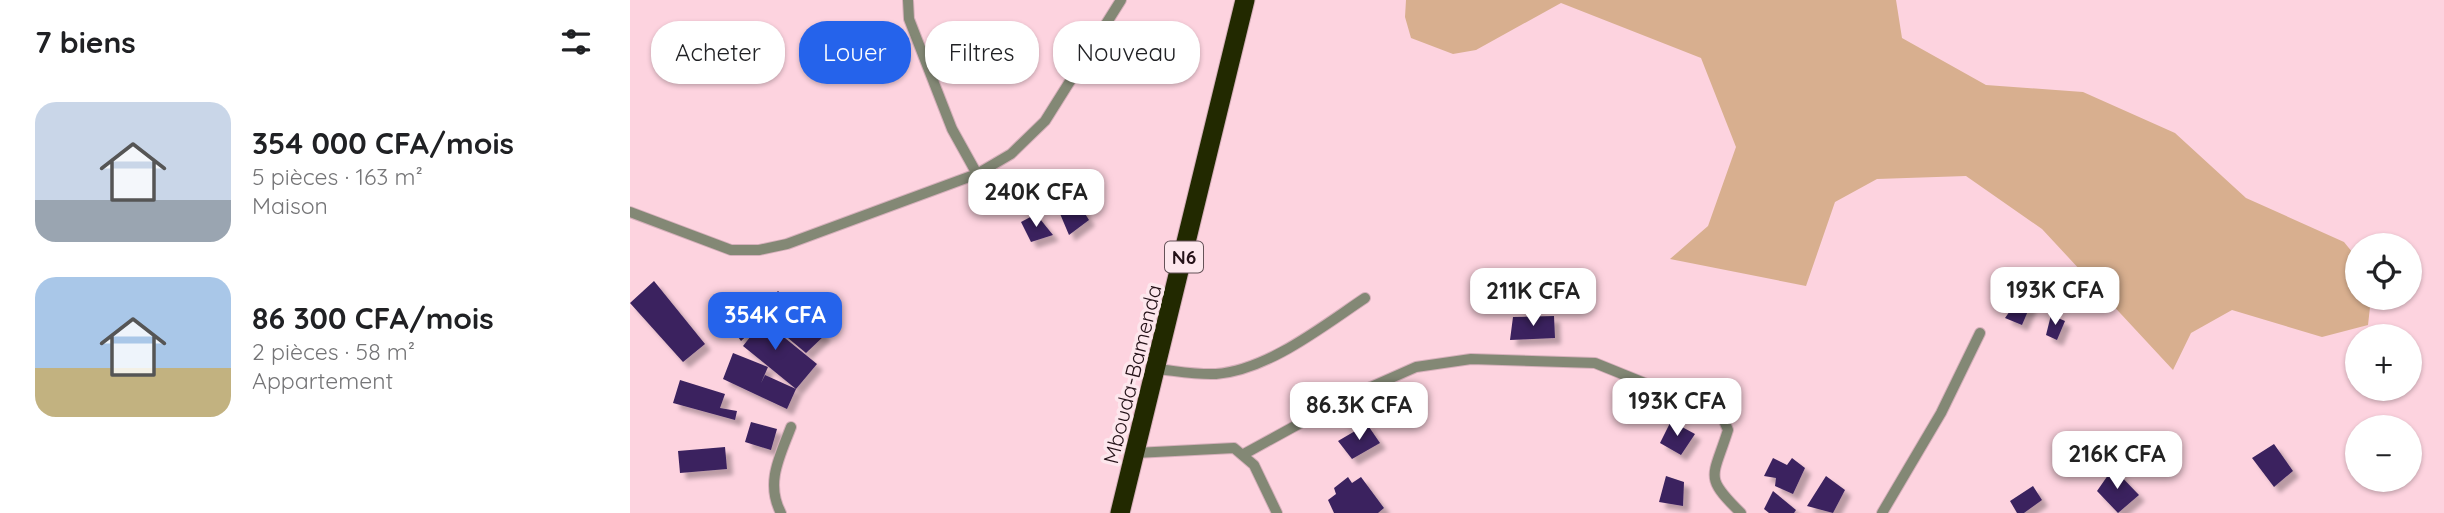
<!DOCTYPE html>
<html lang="fr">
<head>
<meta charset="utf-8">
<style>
	:root { --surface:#fff; --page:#f6f6f6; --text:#202124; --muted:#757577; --accent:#2563eb }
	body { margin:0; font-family:Quicksand,sans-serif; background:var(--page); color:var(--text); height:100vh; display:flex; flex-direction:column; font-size:26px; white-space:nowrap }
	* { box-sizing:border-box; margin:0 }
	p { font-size:23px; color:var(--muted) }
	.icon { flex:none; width:38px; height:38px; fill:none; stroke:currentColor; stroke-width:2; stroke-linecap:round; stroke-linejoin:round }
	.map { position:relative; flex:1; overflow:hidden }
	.sheet { display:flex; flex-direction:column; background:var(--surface); width:630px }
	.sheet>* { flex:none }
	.hud { position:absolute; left:21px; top:21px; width:665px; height:63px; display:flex; gap:14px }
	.tools { position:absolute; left:1715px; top:233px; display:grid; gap:14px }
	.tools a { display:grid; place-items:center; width:77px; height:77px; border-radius:50%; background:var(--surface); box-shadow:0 2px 5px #0004; font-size:35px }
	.price { position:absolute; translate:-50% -60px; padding:0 16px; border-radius:14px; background:#fff; color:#222; font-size:23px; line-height:46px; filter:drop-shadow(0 2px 4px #0008) }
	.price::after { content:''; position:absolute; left:50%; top:42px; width:21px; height:16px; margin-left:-10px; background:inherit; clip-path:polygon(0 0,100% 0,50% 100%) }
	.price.active { background:var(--accent); color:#fff }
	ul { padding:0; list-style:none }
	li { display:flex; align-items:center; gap:21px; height:175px; padding:0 35px }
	li span { display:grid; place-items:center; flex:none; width:196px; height:140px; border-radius:21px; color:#555 }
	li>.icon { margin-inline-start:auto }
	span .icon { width:84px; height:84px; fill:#fffc; stroke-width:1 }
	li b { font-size:30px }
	h2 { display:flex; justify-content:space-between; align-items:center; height:84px; padding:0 35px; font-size:30px }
	.pill { padding:0 24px; border-radius:28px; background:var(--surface); box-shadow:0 2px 5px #0004; font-size:24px; line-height:63px }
	.pill.active { background:var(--accent); color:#fff }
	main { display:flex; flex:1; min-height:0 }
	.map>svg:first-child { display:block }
	.green { fill:#d8af8f }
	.building { fill:#3b235f; filter:url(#shadow) }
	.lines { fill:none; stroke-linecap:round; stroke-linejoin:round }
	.street-casing { stroke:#d6b0bb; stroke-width:12 }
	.highway-casing { stroke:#d6b0bb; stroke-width:21 }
	.street { stroke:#838875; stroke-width:10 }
	.highway { stroke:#222900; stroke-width:19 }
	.labels { text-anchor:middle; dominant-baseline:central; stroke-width:7; stroke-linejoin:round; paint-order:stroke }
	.shield { fill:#fde7ed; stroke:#655258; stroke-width:2 }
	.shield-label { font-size:19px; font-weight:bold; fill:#241218 }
	.street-label { font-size:21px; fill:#241218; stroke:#fde7ed }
</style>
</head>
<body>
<main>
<section class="sheet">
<h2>7 biens<svg class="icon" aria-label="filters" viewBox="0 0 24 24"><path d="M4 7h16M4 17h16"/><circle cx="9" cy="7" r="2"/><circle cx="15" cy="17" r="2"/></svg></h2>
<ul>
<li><span style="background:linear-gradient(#c9d6e8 70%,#9aa5b1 0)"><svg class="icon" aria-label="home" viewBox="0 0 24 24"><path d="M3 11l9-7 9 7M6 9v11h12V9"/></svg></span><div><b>354 000 CFA/mois</b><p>5 pièces · 163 m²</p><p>Maison</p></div></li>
<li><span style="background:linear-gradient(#a9c7e8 65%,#c2b280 0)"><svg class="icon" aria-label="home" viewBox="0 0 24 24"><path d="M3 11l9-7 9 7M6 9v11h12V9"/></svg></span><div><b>86 300 CFA/mois</b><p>2 pièces · 58 m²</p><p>Appartement</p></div></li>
</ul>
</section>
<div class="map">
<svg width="1814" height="513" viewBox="0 0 1814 513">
	<defs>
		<filter id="shadow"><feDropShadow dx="6" dy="6" stdDeviation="2" flood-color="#0004"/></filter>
	</defs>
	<rect width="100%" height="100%" fill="#fdd3df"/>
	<path class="green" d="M776 0H1266L1272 38 1356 85 1453 92 1545 133 1616 198 1714 242 1727 258V298H1741L1738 325 1692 337 1602 310 1561 333 1543 370 1412 229 1336 176 1247 179 1205 202 1176 286 1040 259 1078 226 1106 147 1071 58 931 3 846 50 823 54 781 38 775 17Z"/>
	<path class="building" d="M440 190 459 220 439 235 428 209Z
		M406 214 423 235 401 242 391 222Z
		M24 281 75 344 53 362 0 303Z
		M148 291 195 335 176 353 128 313 131 323 134 321 187 364 166 389 157 409 93 379 103 353 138 367 131 383 135 375 166 389 113 346 131 323 111 341 105 333Z
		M1389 298 1401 304 1392 325 1375 318Z
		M1421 315 1435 321 1427 340 1416 335Z
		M924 316 925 338 880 340 883 317Z
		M50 380 95 394 90 408 107 411 105 420 43 403Z
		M1041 421 1065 434 1051 455 1030 443Z
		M121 422 147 429 141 450 115 442Z
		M737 424 750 443 722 459 708 441Z
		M1644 444 1663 471 1644 487 1622 458Z
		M95 447 97 469 50 473 48 451Z
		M1143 458 1157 465 1162 458 1175 468 1163 494 1145 486 1146 478 1134 476Z
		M1483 468 1509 495 1488 513 1467 491Z
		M1036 476 1054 482 1053 506 1029 502Z
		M1196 476 1215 490 1203 513 1177 506Z
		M718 477 722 483 731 477 754 508 748 513H704L698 500 706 494 704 488Z
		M1403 486 1412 500 1394 513H1387L1380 501Z
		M1143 491 1166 510 1164 513H1139L1134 509Z"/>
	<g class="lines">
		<defs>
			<path id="street" d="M278 0 279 19 322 129 347 174
				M0 212 101 250H129L157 244 347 174 381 154 415 121 491 0
				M527 369C546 371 567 375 586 374 638 370 693 326 735 298
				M505 453 604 448 624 465 647 513
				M614 454 716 398 786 367 841 359 965 363 1091 414 1098 430C1083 478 1073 476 1111 513
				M151 513C135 483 150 456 161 427
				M1252 513 1311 413 1350 333"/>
			<path id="highway" d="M490 513 615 0"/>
		</defs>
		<use href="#street" class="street-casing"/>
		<use href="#highway" class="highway-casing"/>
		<use href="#street" class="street"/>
		<use href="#highway" class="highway"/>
	</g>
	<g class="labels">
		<rect class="shield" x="535" y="241.5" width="38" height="31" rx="5"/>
		<g class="shield-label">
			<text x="554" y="257">N6</text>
		</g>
		<g class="street-label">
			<text transform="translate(502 374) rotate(-76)">Mbouda-Bamenda</text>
		</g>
	</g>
</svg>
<div class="tools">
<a><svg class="icon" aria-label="locate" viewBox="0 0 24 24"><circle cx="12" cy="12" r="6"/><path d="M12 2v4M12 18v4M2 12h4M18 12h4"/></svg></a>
<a>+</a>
<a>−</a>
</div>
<b class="price" style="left:406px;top:229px">240K CFA</b>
<b class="price" style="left:1425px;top:327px">193K CFA</b>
<b class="price" style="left:903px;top:328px">211K CFA</b>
<b class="price active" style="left:145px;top:352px">354K CFA</b>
<b class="price" style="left:1047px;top:438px">193K CFA</b>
<b class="price" style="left:729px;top:442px">86.3K CFA</b>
<b class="price" style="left:1487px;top:491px">216K CFA</b>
<div class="hud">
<a class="pill">Acheter</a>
<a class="pill active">Louer</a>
<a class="pill">Filtres</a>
<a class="pill">Nouveau</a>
</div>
</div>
</main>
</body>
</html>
